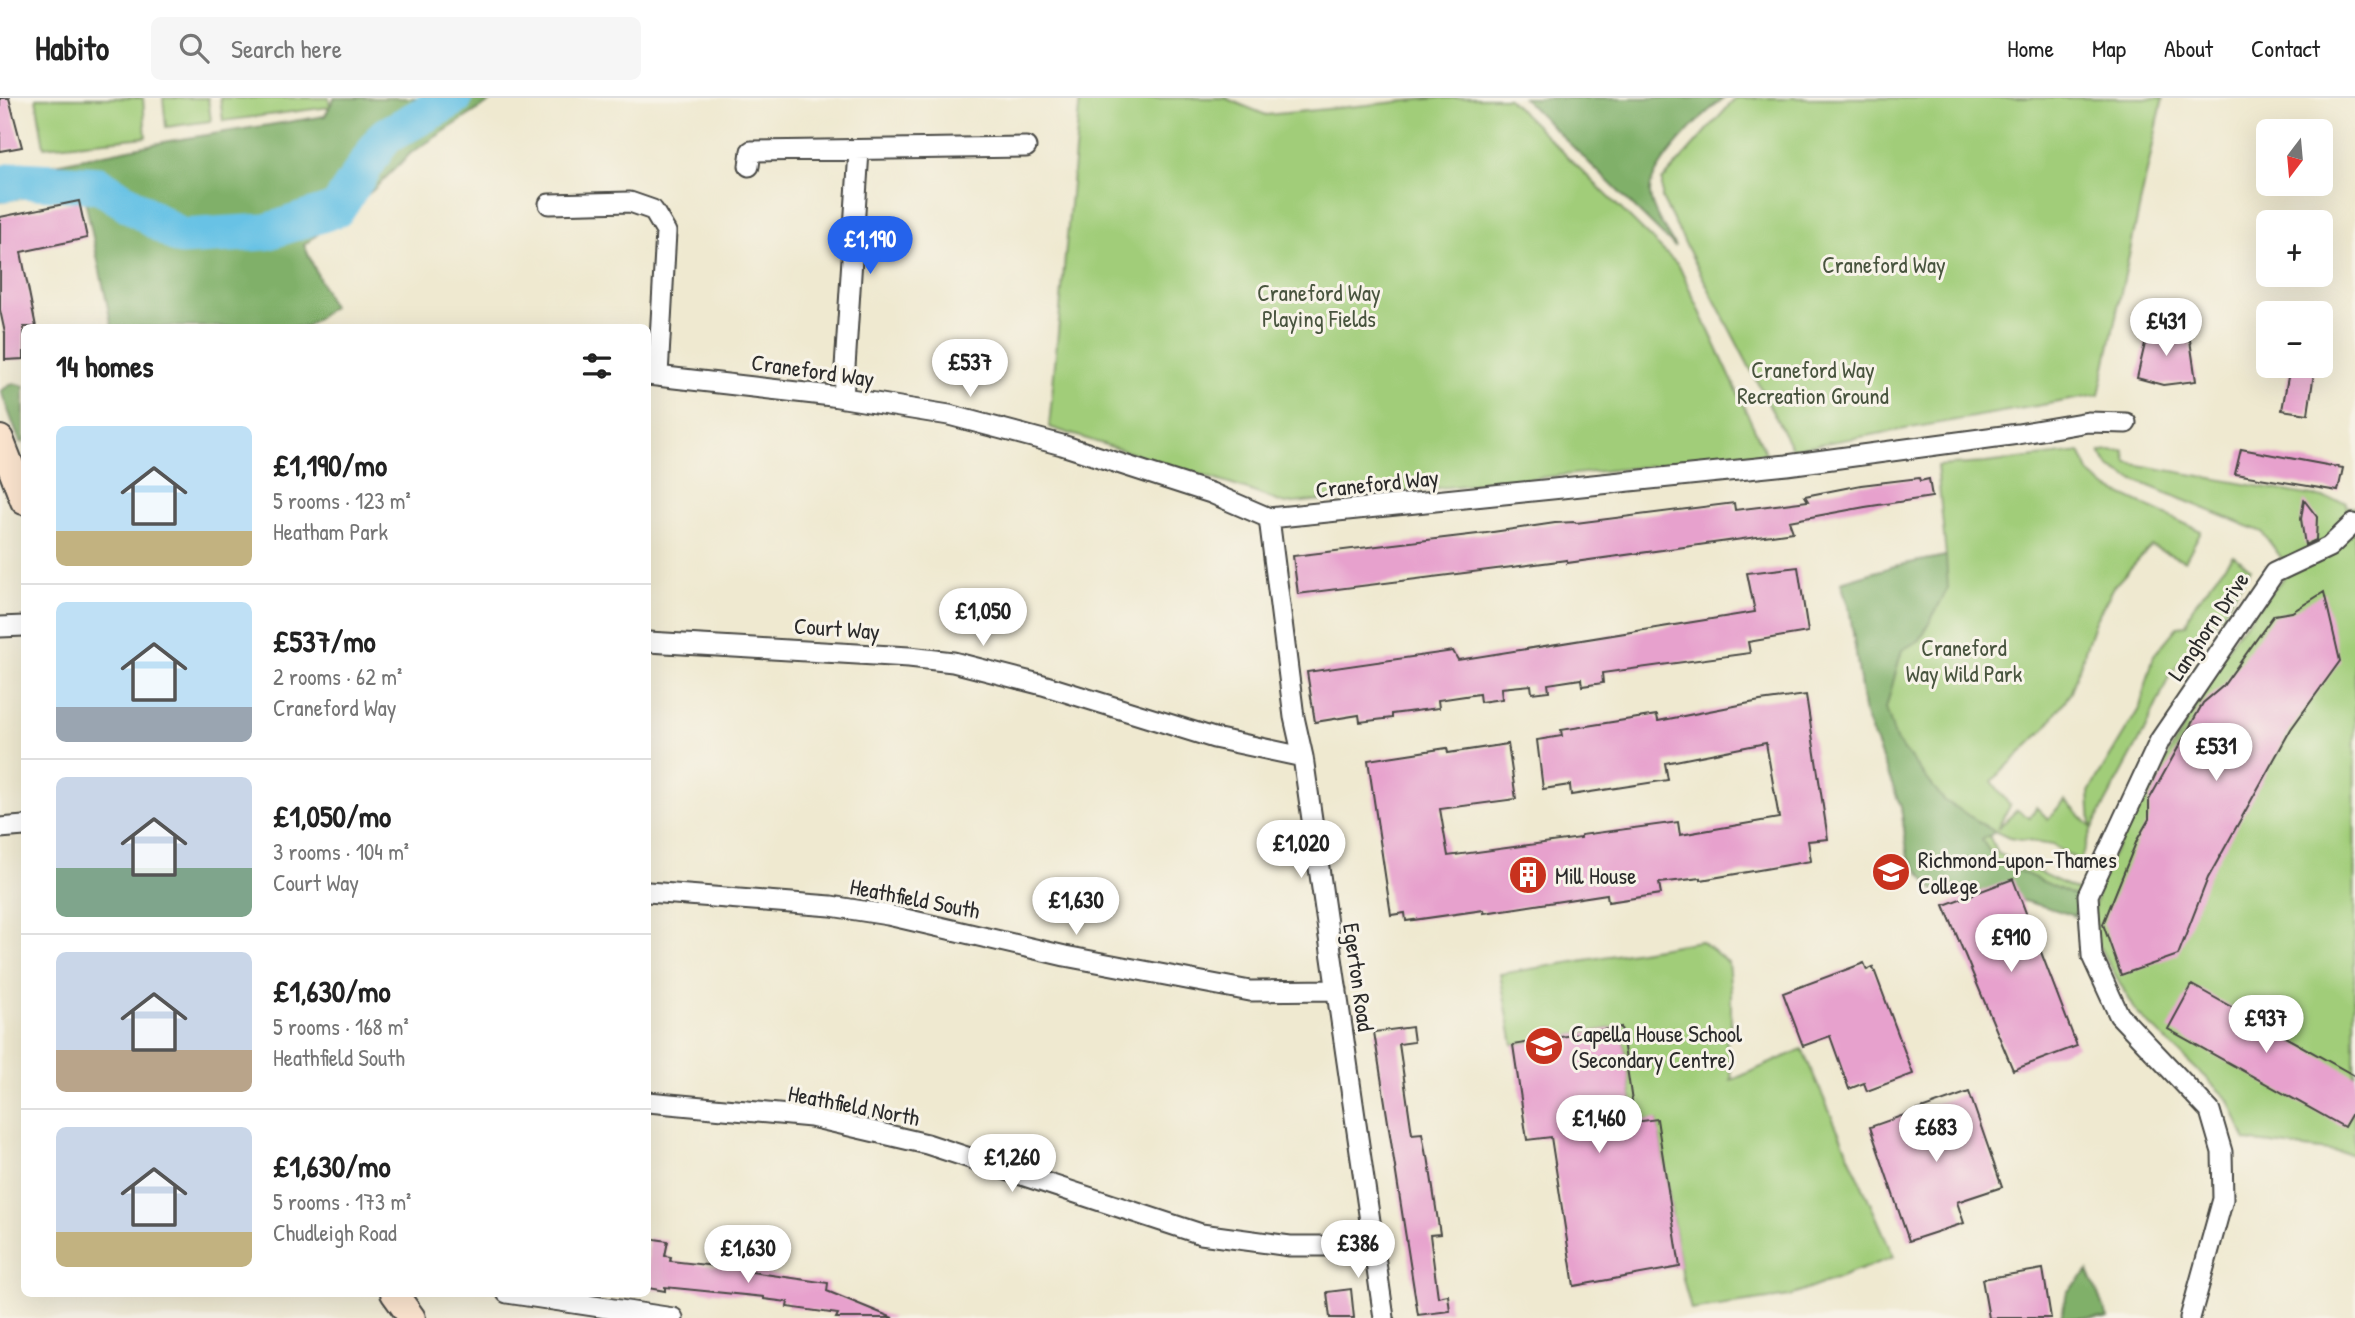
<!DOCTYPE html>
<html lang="en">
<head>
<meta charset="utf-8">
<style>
	:root { --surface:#fff; --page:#f6f6f6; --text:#222; --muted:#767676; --line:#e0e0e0; --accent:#2563eb }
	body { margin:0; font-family:"Patrick Hand",sans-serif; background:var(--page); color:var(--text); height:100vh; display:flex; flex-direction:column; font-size:26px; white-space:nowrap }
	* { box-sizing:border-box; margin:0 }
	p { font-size:23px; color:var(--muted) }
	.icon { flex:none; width:38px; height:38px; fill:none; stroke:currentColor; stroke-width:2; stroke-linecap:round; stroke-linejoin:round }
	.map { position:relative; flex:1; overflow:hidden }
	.panel { position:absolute; left:21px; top:226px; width:630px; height:973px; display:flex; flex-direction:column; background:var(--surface); border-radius:10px; box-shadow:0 7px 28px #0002 }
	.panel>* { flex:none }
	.needle { width:46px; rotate:196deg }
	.tools { position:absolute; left:2256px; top:21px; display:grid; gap:14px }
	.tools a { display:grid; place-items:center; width:77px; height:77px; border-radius:10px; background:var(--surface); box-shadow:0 7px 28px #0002; font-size:35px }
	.price { position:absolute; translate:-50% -60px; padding:0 16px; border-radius:24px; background:#fff; color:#222; font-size:23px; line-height:46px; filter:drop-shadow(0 2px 4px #0008) }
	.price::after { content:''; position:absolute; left:50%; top:42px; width:21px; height:16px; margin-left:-10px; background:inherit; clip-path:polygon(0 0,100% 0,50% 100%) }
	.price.selected { background:var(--accent); color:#fff }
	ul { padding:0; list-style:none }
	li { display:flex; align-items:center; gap:21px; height:175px; padding:0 35px }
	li+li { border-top:2px solid var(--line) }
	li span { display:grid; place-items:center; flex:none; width:196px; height:140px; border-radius:10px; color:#555 }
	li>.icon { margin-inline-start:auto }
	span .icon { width:84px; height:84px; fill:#fffc; stroke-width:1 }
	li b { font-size:30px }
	h2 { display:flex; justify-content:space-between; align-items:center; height:84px; padding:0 35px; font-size:30px }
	header { display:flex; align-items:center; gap:42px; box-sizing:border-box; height:98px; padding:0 35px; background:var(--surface); border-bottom:2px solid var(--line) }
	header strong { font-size:33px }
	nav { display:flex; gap:38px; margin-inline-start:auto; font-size:24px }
	.search { width:490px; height:63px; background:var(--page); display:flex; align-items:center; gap:18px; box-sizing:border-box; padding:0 24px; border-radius:10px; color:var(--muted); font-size:26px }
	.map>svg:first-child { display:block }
	.green { fill:#a1cd79; stroke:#667c52; stroke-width:2 }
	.forest { fill:#80b069; stroke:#566e4a; stroke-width:2 }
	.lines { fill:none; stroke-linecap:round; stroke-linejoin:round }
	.river { stroke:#68c2e5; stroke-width:37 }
	.building { fill:#e7a1cd }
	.minor-casing { stroke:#484844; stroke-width:23 }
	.secondary-casing { stroke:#484844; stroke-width:30 }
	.minor { stroke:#fff; stroke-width:19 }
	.secondary { stroke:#fce5cf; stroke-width:26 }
	.labels { text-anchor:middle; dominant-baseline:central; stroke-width:6; stroke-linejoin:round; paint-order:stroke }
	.park-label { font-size:23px; fill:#48543e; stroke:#f7f3e8 }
	.street-label { font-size:23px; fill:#2b2b2b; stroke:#f7f3e8 }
	.poi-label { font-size:23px; fill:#2b2b2b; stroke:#f7f3e8; text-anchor:start }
</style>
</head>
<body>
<header>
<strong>Habito</strong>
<div class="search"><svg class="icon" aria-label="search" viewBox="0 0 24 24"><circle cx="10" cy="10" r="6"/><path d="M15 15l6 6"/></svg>Search here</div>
<nav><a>Home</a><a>Map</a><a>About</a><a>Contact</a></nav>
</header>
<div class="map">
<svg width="2355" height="1220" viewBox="0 0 2355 1220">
	<rect width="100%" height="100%" fill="#f7f3e8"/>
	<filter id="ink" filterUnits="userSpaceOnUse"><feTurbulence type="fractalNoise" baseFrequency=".0143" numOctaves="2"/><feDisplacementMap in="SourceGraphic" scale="14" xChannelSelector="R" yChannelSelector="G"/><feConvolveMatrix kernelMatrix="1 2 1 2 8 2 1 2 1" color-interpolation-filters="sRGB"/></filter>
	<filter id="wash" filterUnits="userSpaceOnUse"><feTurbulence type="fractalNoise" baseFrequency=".00686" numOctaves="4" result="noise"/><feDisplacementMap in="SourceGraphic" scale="28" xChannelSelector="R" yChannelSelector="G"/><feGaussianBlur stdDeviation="1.57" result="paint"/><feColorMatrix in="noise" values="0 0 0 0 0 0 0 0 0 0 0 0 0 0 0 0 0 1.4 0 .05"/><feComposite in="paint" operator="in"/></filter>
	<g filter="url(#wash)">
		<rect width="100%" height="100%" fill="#efe9d0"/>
		<path class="green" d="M36 0H143L146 39 44 49Z
			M163 0H208L211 23 166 29Z
			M220 0H329L330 9 223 23Z
			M1080 0H1225L1266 17 1438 0H1508L1679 168 1766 356 1285 406 1248 392 1049 329Z
			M1736 0H2163L2099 297 1792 351 1662 101V83Z
			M2124 352 2127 365 2346 404V408L2355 409 2354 1056 2246 1043 2229 1002 2137 915 2089 831 2103 774 2234 539 2303 456 2283 462 2262 434 2127 379 2109 369 2100 354Z
			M2080 354 2090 376 2107 390 2201 433 2185 463 2151 448 2115 487 2095 523 2071 594 2044 632 1992 683 2010 708 1997 731 2017 712 2030 720 2036 709 2048 721 2065 702 2091 729 2089 694 2140 609 2154 557 2178 528 2186 527 2192 510 2233 457 2250 470 2224 514 2187 554 2169 579 2144 634 2092 730 2080 763 2052 747 2009 740 1988 730V735L1997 755 2088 797 2075 818C2030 803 1983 791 1934 792L1908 759 1901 709 1865 617 1850 514 1841 484 1895 468 1946 458 1937 368 1985 365Z
			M1700 843 1728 864 1731 895V937L1726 939 1732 981 1730 983 1802 951 1894 1159 1790 1198 1691 1212 1680 1169 1657 1022 1635 1024 1621 929 1513 947 1500 876Z"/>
		<path class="forest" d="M334 0H496L411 55 373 92 304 147 332 209 306 229H112L85 102C58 94 28 98 0 104V77L169 43 325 18Z
			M1523 0H1724C1704 15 1650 68 1650 94 1650 112 1667 133 1675 149Z
			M13 285 24 288V345L20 344 1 293Z
			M1946 458 1948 490 1920 542 1902 552 1886 610 1896 642 1944 702 1995 734 1982 742 1996 763 2078 799 2075 818C2030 803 1983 791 1934 792L1908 759 1901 709 1865 617 1850 514 1841 484 1895 468Z
			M2088 1173 2108 1220H2061L2067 1194Z"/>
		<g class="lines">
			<path class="river" d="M0 86 20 82 99 87 181 139 266 134 337 111 384 39 454 0"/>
		</g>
		<g id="blocks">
			<path class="building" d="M0 0H9L22 49 0 53Z
				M79 103 87 140 21 154 36 229H24V261L5 262V235L0 212V119Z
				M2150 224 2174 230 2171 244 2190 242 2196 283 2163 287 2137 280Z
				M2290 268H2315L2308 316 2282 312Z
				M2241 351 2343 370 2338 393 2235 376Z
				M1919 380 1920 383 1929 381 1932 399 1865 409 1789 423 1793 434 1567 465V462L1298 496 1293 458 1486 435 1555 425 1575 424 1576 425 1734 405 1735 412 1808 403 1805 398 1861 387Z
				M2304 402 2317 419 2316 442 2305 447 2301 421Z
				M1798 469 1808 534 1748 544 1750 555 1602 575 1603 585 1582 588 1581 581 1548 586 1549 593 1532 595 1531 587 1501 590 1502 601 1480 604 1479 596 1438 602 1439 610 1392 616V620L1360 624 1359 617 1315 624 1307 574 1453 553 1458 562 1755 514 1747 475Z
				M2324 494 2340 563 2291 631 2208 780 2178 857 2121 877 2103 826 2137 742 2149 721V702L2203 605 2223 588 2274 517 2292 514Z
				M1806 597 1828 741 1808 743 1811 763 1701 782V780L1659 785 1661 796 1608 804 1607 796 1484 815V812L1406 823 1405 815 1391 817 1368 662 1447 650 1448 655 1508 646 1516 701 1440 711 1448 758 1581 740V737L1678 724 1680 737 1779 720 1766 645 1665 665 1668 682 1571 697 1570 687 1543 691 1537 642 1562 638 1561 632 1657 617 1658 623 1760 603Z
				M2013 781 2077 948 2013 972 1944 807Z
				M1864 865 1867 872 1873 869 1913 976 1867 993 1864 985 1849 991 1830 938 1803 948 1783 895Z
				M2192 887 2355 978V1010L2344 1029 2168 931Z
				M1412 929 1414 944 1399 946 1412 1036 1422 1035 1426 1058H1428L1440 1136 1430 1137 1438 1199 1448 1197 1450 1213 1418 1217 1374 934Z
				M1621 929 1635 1024 1657 1021 1680 1169 1574 1188 1551 1039 1527 1042 1513 947Z
				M1969 994 2002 1089 1957 1104 1964 1125 1909 1143 1870 1029Z
				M648 1140 668 1143 665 1158 671 1159 670 1163 751 1172V1174L828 1185 827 1193 893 1220H836L838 1216 787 1209 788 1204 764 1201V1199L665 1189V1193L648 1190Z
				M2043 1171 2051 1220H1989L1982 1181Z
				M1351 1191 1354 1220H1330L1327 1194Z"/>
		</g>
	</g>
	<g filter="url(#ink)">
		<use href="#blocks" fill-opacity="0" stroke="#484844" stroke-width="2"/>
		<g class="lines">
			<defs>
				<path id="minor" d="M749 68 751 53 1026 49
					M549 106 630 104 653 112 666 134 658 277
					M648 277 832 298 949 317 1062 347 1211 395 1269 420 1787 367 2018 336 2088 324 2126 325
					M843 300 859 53
					M1269 420 1294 619 1303 659 1384 1220
					M0 529 24 528
					M648 544 909 559 953 564 1043 587 1214 640 1303 659
					M0 730 24 728
					M648 794 831 808 888 817 1065 858 1250 893 1337 892
					M648 1004 811 1019 927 1046 1201 1136 1290 1148H1331L1372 1139
					M507 1195 673 1220
					M2190 1220 2223 1101 2222 1054 2210 1013 2119 917 2092 858 2088 797 2160 642 2274 475 2329 449 2353 426"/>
				<path id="secondary" d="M0 341 24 403
					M394 1195 412 1220"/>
			</defs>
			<use href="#minor" class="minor-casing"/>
			<use href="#secondary" class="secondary-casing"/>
			<use href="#minor" class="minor"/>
			<use href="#secondary" class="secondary"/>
		</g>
	</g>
	<defs>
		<symbol id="university-disc" viewBox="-11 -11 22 22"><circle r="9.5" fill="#c8321e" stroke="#f7f3e8"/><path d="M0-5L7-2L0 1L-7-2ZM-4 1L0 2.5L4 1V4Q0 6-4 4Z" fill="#fff"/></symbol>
		<symbol id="building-disc" viewBox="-11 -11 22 22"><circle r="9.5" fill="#c8321e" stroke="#f7f3e8"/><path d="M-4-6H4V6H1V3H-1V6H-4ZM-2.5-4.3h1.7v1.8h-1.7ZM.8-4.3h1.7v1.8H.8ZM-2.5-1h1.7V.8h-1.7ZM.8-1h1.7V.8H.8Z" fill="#fff"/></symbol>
		<symbol id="school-disc" viewBox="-11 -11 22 22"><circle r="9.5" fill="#c8321e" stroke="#f7f3e8"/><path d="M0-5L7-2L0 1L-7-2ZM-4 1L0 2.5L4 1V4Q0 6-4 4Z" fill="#fff"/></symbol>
	</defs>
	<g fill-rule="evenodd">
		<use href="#university-disc" x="1869" y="752" width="44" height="44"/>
		<use href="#building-disc" x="1506" y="755" width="44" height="44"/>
		<use href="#school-disc" x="1522" y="926" width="44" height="44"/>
	</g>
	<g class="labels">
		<g class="park-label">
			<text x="1884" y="166">Craneford Way</text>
			<text x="1319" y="194">Craneford Way<tspan x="1319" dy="26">Playing Fields</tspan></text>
			<text x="1813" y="271">Craneford Way<tspan x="1813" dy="26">Recreation Ground</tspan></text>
			<text x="1964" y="549">Craneford<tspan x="1964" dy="26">Way Wild Park</tspan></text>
		</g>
		<g class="street-label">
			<text transform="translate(813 272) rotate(8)">Craneford Way</text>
			<text transform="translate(1377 385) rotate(-6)">Craneford Way</text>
			<text transform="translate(2208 528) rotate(-56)">Langhorn Drive</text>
			<text transform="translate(837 530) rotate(4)">Court Way</text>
			<text transform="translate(915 800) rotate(11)">Heathfield South</text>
			<text transform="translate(1359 879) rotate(82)">Egerton Road</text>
			<text transform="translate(854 1007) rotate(11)">Heathfield North</text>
		</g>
		<g class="poi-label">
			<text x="1918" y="761">Richmond-upon-Thames<tspan x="1918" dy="26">College</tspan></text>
			<text x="1555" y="777">Mill House</text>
			<text x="1571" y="935">Capella House School<tspan x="1571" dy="26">(Secondary Centre)</tspan></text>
		</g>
	</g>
</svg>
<div class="tools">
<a><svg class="needle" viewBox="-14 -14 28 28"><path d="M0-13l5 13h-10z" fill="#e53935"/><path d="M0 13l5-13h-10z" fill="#767676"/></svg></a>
<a>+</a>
<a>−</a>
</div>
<b class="price selected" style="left:870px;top:178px">£1,190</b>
<b class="price" style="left:2166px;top:260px">£431</b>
<b class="price" style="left:970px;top:301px">£537</b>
<b class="price" style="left:983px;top:550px">£1,050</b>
<b class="price" style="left:2216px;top:685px">£531</b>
<b class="price" style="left:1301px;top:782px">£1,020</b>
<b class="price" style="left:1076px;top:839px">£1,630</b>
<b class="price" style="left:2011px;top:876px">£910</b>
<b class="price" style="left:2266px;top:957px">£937</b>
<b class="price" style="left:1599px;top:1057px">£1,460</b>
<b class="price" style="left:1936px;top:1066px">£683</b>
<b class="price" style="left:1012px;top:1096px">£1,260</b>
<b class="price" style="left:1358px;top:1182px">£386</b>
<b class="price" style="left:748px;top:1187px">£1,630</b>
<section class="panel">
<h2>14 homes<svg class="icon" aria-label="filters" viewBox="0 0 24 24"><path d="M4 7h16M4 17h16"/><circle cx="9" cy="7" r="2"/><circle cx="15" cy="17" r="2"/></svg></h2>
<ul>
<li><span style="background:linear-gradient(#bfe0f5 75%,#c2b280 0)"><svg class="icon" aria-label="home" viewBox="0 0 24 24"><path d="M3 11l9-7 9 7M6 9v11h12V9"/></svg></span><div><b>£1,190/mo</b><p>5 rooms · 123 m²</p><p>Heatham Park</p></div></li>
<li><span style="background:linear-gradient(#bfe0f5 75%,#9aa5b1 0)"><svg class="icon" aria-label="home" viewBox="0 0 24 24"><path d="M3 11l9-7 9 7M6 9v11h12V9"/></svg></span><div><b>£537/mo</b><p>2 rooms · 62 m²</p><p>Craneford Way</p></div></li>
<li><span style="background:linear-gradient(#c9d6e8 65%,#7fa58c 0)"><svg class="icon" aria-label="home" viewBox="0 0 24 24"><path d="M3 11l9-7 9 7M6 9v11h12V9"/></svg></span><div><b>£1,050/mo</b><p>3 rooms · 104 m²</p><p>Court Way</p></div></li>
<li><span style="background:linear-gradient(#c9d6e8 70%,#b9a48a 0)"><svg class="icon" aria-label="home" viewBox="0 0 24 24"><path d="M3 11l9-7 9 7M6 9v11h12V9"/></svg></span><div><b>£1,630/mo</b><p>5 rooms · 168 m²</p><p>Heathfield South</p></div></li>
<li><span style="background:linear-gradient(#c9d6e8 75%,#c2b280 0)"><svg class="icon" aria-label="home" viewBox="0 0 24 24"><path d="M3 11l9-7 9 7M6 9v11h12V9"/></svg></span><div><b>£1,630/mo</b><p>5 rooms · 173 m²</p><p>Chudleigh Road</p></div></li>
</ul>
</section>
</div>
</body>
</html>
